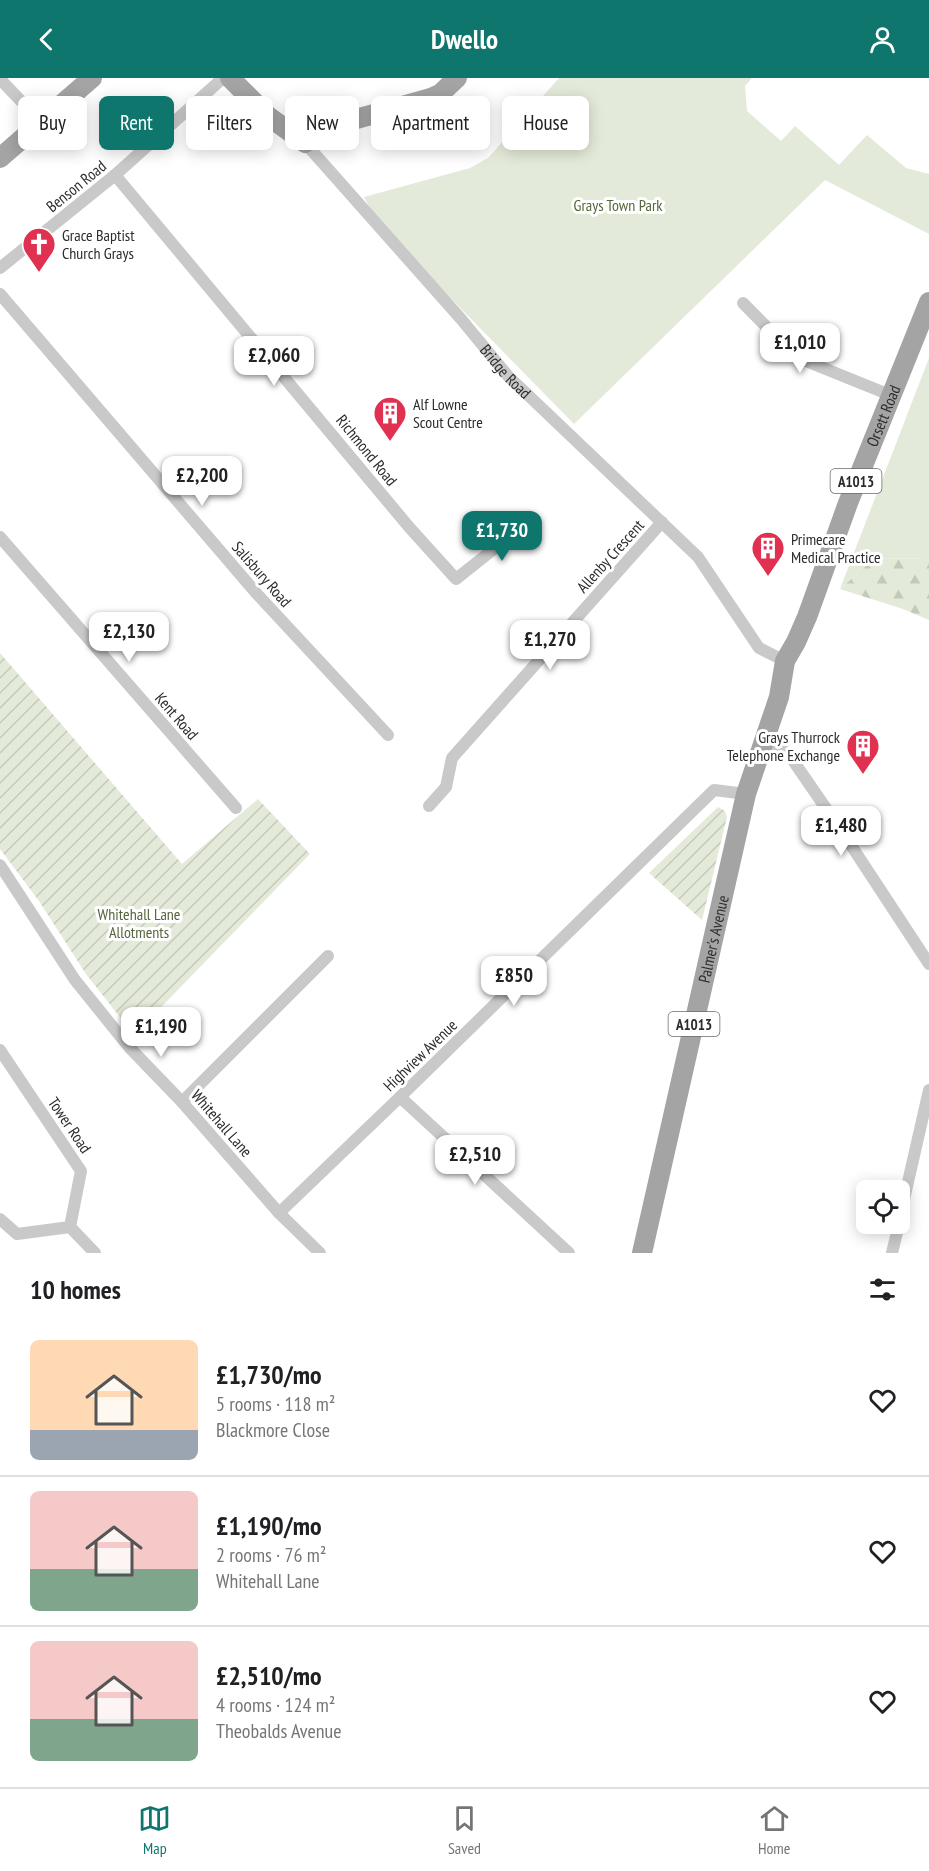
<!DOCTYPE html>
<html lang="en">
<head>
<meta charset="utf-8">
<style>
	:root { --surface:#fff; --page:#f2f2f2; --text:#202124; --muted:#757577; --line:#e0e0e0; --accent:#0f766e }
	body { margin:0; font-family:"PT Sans Narrow",sans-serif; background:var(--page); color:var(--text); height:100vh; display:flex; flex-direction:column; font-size:22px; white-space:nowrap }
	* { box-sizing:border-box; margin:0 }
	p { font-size:20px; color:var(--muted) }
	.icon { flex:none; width:33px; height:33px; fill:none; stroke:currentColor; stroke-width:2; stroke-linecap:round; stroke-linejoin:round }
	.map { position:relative; height:1175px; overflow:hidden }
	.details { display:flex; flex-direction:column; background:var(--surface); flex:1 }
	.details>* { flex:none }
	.guide { position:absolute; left:18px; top:18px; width:600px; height:54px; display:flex; gap:12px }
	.fabs { position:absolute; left:856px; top:1102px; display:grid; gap:12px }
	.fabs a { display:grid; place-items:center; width:54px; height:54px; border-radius:9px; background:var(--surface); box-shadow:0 3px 15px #0003; font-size:30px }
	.price { position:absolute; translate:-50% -51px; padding:0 14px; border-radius:12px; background:#fff; color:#222; font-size:20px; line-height:39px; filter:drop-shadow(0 2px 3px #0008) }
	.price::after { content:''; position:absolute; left:50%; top:36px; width:18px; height:14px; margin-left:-9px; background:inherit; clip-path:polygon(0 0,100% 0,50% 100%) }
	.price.on { background:var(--accent); color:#fff }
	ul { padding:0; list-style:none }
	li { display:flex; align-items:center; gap:18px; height:150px; padding:0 30px }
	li+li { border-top:2px solid var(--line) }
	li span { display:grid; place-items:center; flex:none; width:168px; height:120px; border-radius:9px; color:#555 }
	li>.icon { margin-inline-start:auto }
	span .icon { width:72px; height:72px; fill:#fffc; stroke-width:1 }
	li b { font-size:26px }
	h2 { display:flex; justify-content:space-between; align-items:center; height:72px; padding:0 30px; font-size:26px }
	.tag { padding:0 21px; border-radius:9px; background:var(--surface); box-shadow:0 3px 15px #0003; font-size:21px; line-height:54px }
	.tag.on { background:var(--accent); color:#fff }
	header { display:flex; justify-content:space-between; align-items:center; height:78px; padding:0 30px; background:var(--accent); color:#fff; font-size:27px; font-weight:800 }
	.tabs { display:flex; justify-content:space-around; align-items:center; height:84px; border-top:2px solid var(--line); background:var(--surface); font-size:16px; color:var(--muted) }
	.tabs a { display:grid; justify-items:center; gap:3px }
	.tabs .on { color:var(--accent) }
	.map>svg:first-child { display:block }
	.green { fill:#e4ead9 }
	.forest { fill:url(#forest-firs) }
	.garden { fill:url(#garden-furrows) }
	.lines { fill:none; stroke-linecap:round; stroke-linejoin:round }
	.street { stroke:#c9c9c9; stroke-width:12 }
	.primary { stroke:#a4a4a4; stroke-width:20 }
	.labels { text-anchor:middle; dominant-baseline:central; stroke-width:6; stroke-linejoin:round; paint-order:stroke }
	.shield { fill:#fff; stroke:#6b6b6b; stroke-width:1.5 }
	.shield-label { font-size:15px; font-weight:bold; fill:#2c2c2c }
	.street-label { font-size:16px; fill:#2c2c2c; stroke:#fff }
	.park-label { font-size:16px; fill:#54663b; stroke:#fff }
	.poi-label { font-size:16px; fill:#2c2c2c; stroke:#fff; text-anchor:start }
</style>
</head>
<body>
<header><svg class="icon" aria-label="back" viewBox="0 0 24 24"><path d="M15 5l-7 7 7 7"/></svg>Dwello<svg class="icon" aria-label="person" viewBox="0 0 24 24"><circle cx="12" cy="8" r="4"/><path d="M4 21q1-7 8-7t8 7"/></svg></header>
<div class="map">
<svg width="929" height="1175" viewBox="0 0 929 1175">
	<defs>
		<pattern id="forest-firs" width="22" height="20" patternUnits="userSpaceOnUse" patternTransform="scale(1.5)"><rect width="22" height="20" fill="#e4ead9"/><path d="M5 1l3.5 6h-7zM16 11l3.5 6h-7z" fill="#c4c9ba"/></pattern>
		<pattern id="garden-furrows" width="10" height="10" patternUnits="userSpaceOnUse" patternTransform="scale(1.5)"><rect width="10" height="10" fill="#e4ead9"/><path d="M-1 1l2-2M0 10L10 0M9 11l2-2" fill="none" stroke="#c4c9ba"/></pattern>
	</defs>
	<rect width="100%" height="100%" fill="#fff"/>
	<path class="green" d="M559 0H752L745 8 747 33 781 63 795 48 839 87 867 57 906 90 929 96V156L825 102 574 346 380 148 364 119 470 90 488 80Z
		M929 280V481L875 480 840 511Z"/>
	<path class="forest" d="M875 480 929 481V542L903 531 840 511Z"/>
	<path class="garden" d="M0 575 182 786 258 721 310 776 134 957 86 896 39 823 0 771Z
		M718 729 725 733 727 739 702 842 649 795Z"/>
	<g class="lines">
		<g class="street">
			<path d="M0 1 41 44"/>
			<path id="s1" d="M305 65 461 241 508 298 698 479 759 570 785 583"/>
			<path d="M115 97 409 449 456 501 529 443"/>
			<path d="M0 190 115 97 223 0"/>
			<path d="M0 216 257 516 388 657"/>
			<path d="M743 225 796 279 890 317"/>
			<path d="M0 459 236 730"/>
			<path d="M765 660 783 672 792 681 843 755 929 886"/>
			<path d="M429 728 446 709 452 680 662 444"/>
			<path d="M0 787 75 902 129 969 182 1024 279 1135 320 1175"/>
			<path d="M0 972 81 1093 70 1149 17 1156 0 1141"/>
			<path d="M400 1019 569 1175"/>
			<path d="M182 1024 328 878"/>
			<path d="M279 1135 400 1019 714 712 746 716"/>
			<path d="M900 1139 929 1012"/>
			<path d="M70 1149 95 1175"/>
			<path d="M892 1175 899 1146"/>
		</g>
		<g class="primary">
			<path d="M230 0 268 38 305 65 322 53 342 45 431 20 440 16 457 0"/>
			<path d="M0 80 92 0"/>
			<path id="s2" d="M642 1175 746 716 779 619 785 583 796 564 807 539 848 425 929 224"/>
		</g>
	</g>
	<defs>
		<symbol id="church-pin" viewBox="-11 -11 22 30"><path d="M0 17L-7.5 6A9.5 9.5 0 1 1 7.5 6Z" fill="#e03151" stroke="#fff"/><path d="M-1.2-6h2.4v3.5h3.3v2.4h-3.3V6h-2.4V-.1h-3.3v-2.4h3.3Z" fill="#fff"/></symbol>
		<symbol id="building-pin" viewBox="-11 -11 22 30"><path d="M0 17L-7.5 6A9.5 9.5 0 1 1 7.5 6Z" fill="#e03151" stroke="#fff"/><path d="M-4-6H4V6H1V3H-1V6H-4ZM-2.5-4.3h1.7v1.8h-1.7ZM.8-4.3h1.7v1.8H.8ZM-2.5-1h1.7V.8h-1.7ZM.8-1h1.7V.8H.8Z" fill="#fff"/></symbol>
	</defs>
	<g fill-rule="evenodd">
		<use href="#church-pin" x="20" y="147" width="38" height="52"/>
		<use href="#building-pin" x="371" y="316" width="38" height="52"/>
		<use href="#building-pin" x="749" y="451" width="38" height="52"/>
		<use href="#building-pin" x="844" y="649" width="38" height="52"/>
	</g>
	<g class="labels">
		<g class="shield">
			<rect x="830.5" y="391" width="51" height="24" rx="4.5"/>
			<rect x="668.5" y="934" width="51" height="24" rx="4.5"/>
		</g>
		<g class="shield-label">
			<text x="856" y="403">A1013</text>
			<text x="694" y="946">A1013</text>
		</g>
		<g class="street-label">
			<text transform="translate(76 108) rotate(-39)">Benson Road</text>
			<text stroke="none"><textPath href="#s1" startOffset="304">Bridge Road</textPath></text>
			<text stroke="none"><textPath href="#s2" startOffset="874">Orsett Road</textPath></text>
			<text transform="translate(367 372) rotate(51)">Richmond Road</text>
			<text transform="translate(610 478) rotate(-48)">Allenby Crescent</text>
			<text transform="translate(262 496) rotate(49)">Salisbury Road</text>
			<text transform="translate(177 638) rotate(49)">Kent Road</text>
			<text stroke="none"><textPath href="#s2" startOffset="322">Palmer's Avenue</textPath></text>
			<text transform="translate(420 977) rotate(-44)">Highview Avenue</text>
			<text transform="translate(222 1045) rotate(49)">Whitehall Lane</text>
			<text transform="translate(70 1047) rotate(56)">Tower Road</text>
		</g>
		<g class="park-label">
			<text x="618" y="127">Grays Town Park</text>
			<text x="139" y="836">Whitehall Lane<tspan x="139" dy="18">Allotments</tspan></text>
		</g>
		<g class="poi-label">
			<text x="62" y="157">Grace Baptist<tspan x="62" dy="18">Church Grays</tspan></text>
			<text x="413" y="326">Alf Lowne<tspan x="413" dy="18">Scout Centre</tspan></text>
			<text x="791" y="461">Primecare<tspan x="791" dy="18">Medical Practice</tspan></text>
			<text x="840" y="659" text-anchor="end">Grays Thurrock<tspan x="840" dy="18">Telephone Exchange</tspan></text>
		</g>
	</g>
</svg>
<div class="fabs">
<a><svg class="icon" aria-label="locate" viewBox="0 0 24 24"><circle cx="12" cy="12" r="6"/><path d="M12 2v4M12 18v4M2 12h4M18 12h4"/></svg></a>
</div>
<b class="price" style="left:800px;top:296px">£1,010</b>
<b class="price" style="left:274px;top:309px">£2,060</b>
<b class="price" style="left:202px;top:429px">£2,200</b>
<b class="price on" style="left:502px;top:484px">£1,730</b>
<b class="price" style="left:129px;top:585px">£2,130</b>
<b class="price" style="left:550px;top:593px">£1,270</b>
<b class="price" style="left:841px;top:779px">£1,480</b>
<b class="price" style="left:514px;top:929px">£850</b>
<b class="price" style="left:161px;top:980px">£1,190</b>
<b class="price" style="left:475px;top:1108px">£2,510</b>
<div class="guide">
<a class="tag">Buy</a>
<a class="tag on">Rent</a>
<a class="tag">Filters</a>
<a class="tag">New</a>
<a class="tag">Apartment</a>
<a class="tag">House</a>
</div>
</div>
<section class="details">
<h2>10 homes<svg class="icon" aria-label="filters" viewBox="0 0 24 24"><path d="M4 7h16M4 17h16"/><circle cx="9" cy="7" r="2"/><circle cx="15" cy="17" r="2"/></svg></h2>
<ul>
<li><span style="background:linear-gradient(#ffd9b3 75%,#9aa5b1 0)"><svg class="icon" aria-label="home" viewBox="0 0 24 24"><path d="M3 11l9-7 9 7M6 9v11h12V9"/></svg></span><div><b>£1,730/mo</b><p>5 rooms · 118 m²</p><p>Blackmore Close</p></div><svg class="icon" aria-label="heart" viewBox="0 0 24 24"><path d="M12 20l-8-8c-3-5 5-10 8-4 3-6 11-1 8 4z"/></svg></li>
<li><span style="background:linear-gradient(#f6c9c9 65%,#7fa58c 0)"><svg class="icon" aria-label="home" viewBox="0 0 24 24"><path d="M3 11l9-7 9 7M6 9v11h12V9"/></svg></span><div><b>£1,190/mo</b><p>2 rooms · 76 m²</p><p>Whitehall Lane</p></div><svg class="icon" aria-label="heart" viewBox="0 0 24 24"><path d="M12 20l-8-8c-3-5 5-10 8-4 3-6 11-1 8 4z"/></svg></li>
<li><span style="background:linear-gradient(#f6c9c9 65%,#7fa58c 0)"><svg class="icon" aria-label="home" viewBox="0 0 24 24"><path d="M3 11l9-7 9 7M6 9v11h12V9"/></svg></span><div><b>£2,510/mo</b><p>4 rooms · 124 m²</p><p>Theobalds Avenue</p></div><svg class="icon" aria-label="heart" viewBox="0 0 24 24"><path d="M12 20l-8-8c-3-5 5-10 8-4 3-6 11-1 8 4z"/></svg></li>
</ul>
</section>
<nav class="tabs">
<a class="on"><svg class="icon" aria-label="map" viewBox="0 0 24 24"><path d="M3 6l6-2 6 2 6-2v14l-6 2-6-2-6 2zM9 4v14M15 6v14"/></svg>Map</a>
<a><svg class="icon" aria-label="saved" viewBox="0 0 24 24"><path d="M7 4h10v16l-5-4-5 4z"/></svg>Saved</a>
<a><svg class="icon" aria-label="home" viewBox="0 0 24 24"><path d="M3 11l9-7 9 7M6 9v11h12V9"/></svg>Home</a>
</nav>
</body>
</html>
